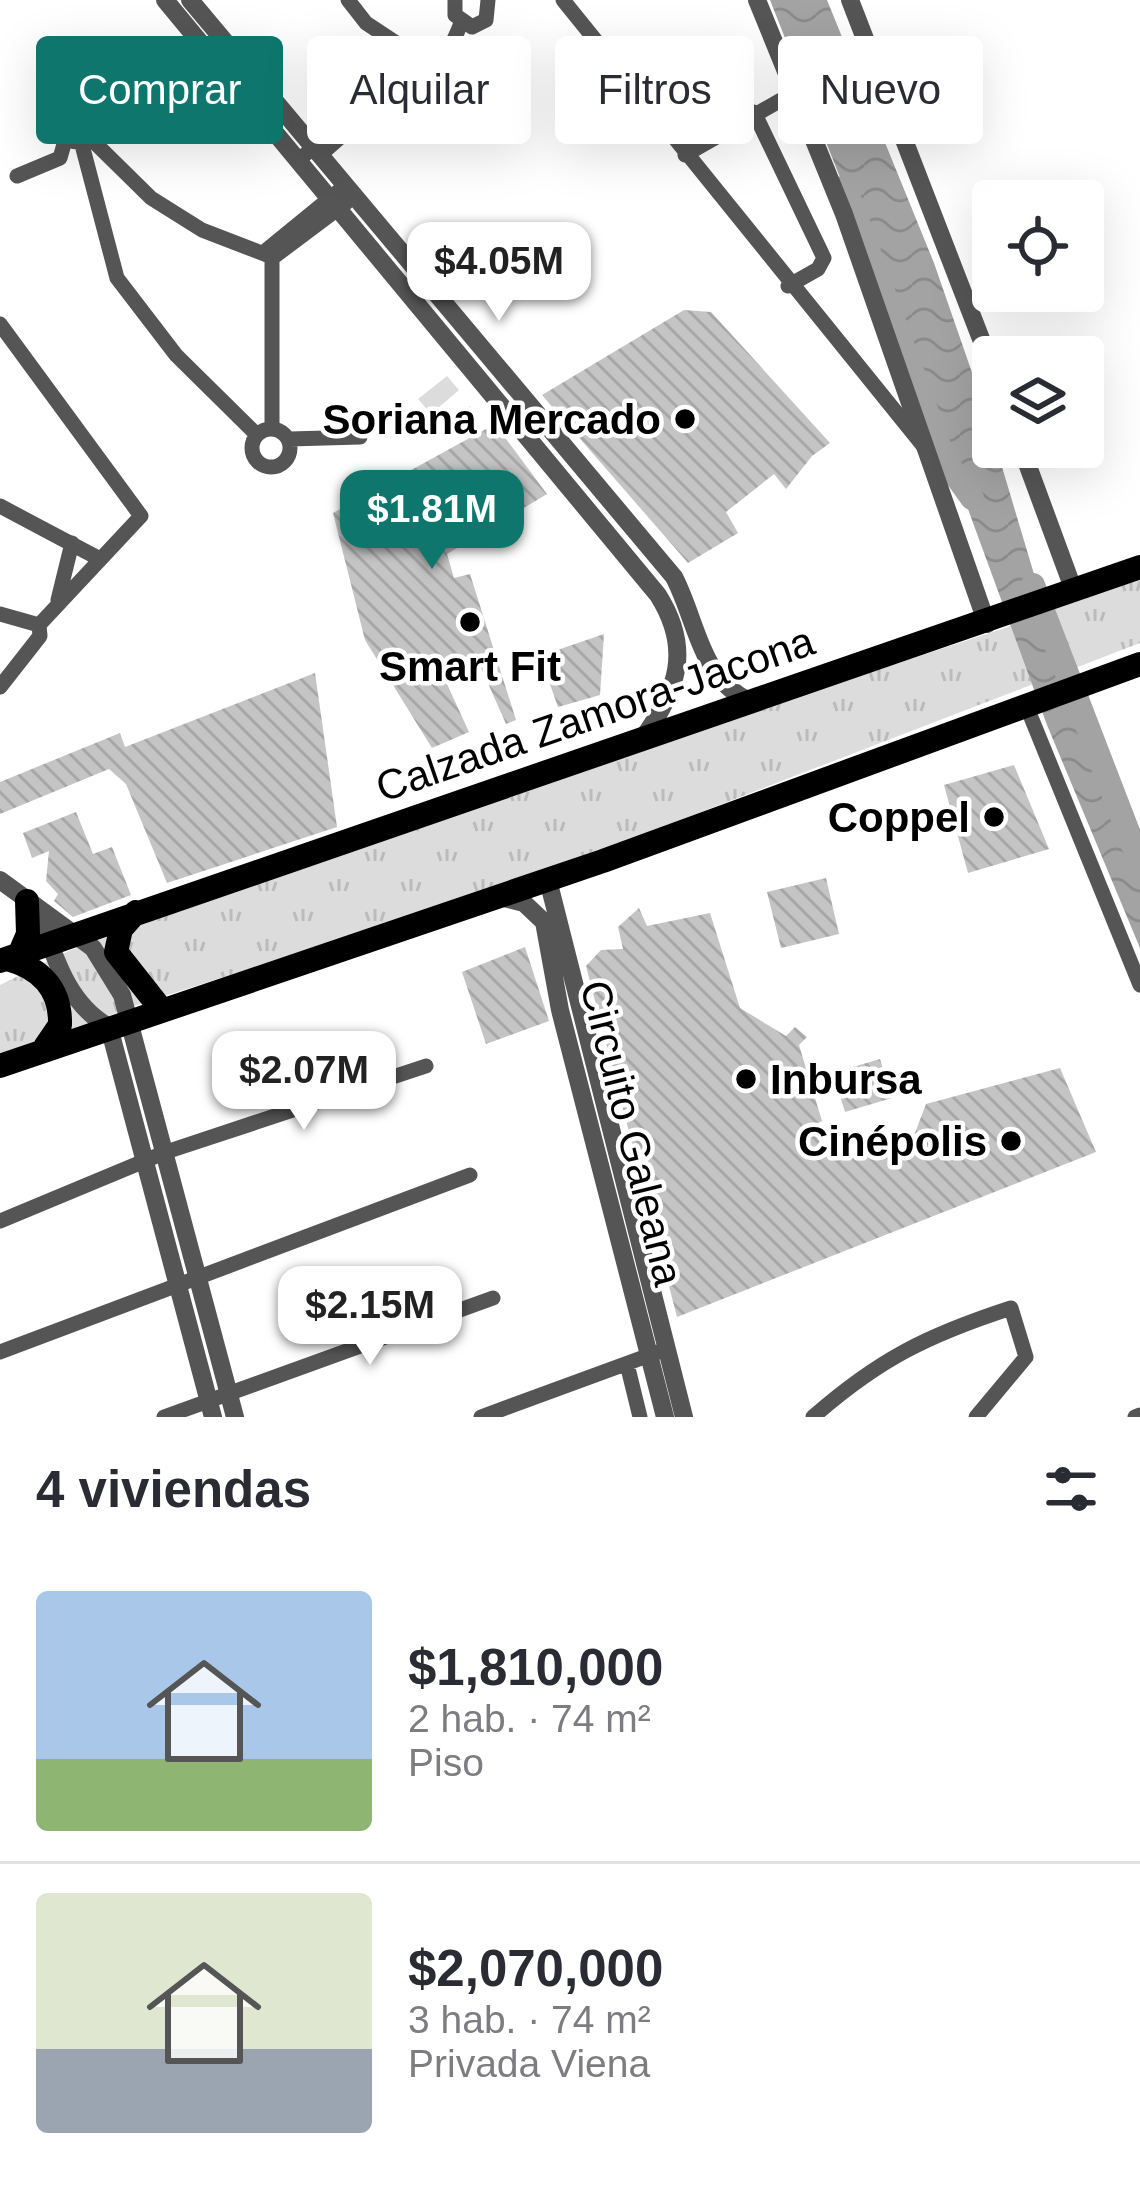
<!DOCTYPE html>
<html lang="es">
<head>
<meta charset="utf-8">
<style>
	:root { --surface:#fff; --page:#f7f7f7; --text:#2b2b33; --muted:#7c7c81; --line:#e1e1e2; --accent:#0f766e }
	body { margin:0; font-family:Arial,sans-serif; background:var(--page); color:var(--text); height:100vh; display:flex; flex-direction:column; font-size:45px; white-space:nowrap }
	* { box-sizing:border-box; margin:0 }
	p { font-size:39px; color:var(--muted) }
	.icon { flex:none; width:66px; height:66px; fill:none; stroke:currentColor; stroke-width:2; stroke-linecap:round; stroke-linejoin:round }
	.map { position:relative; height:1417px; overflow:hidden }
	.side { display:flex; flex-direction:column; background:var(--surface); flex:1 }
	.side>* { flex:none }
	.guide { position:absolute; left:36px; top:36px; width:1068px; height:108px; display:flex; gap:24px }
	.fabs { position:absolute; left:972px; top:180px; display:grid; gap:24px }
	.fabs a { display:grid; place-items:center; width:132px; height:132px; border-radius:12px; background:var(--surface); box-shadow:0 12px 48px #0002; font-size:60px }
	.price { position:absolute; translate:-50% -102px; padding:0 27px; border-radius:24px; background:#fff; color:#222; font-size:39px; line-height:78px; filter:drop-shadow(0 3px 6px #0008) }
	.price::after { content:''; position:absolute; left:50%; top:72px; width:36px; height:27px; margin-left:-18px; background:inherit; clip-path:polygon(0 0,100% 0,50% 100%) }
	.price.on { background:var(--accent); color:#fff }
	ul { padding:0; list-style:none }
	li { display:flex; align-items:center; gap:36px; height:300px; padding:0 36px }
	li+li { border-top:3px solid var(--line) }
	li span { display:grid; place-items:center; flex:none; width:336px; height:240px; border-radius:12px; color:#555 }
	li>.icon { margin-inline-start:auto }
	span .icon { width:144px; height:144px; fill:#fffc; stroke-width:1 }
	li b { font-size:51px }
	h2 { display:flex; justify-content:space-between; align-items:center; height:144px; padding:0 36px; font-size:51px }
	.tag { padding:0 42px; border-radius:12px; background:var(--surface); box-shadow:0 12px 48px #0002; font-size:42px; line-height:108px }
	.tag.on { background:var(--accent); color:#fff }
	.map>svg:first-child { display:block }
	.grass { fill:url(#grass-tufts) }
	.pitch { fill:#dcdcdc }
	.water { fill:url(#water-waves) }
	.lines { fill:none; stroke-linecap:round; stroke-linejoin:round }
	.river { stroke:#a3a3a3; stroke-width:24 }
	.building { fill:url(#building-back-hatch) }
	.minor { stroke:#555; stroke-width:15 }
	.tertiary { stroke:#555; stroke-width:18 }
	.primary { stroke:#000; stroke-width:24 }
	.poi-dot { fill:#000; stroke:#fff; stroke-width:4.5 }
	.labels { text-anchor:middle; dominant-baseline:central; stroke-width:9; stroke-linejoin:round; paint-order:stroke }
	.poi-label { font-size:42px; font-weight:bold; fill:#000; stroke:#fff; text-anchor:end }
	.street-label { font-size:42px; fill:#000; stroke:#fff }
</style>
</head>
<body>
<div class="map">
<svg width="1140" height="1417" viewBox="0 0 1140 1417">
	<defs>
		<pattern id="grass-tufts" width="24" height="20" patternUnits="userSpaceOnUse" patternTransform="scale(3)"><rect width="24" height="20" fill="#dcdcdc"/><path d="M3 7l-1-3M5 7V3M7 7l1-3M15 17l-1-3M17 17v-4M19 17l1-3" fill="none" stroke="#bbb"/></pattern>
		<pattern id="water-waves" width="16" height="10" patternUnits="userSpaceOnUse" patternTransform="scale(3)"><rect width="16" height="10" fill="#a3a3a3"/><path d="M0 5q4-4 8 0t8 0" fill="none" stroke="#8b8b8b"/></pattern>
		<pattern id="building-back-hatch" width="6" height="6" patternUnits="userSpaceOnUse" patternTransform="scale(3)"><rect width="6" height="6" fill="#c4c4c4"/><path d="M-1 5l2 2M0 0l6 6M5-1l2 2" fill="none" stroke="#a7a7a7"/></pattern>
	</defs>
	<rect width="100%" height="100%" fill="#fff"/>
	<path class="grass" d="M1140 573V643L535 876 137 1005 0 1058V985L71 950 641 747 1002 629Z"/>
	<path class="pitch" d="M447 376 459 390 431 414 418 399Z
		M470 406 478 422 449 439 440 423Z"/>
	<path class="water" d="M770 0H827L934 263 985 410 1074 708 1115 810 1140 853V948L1047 725 931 408Z"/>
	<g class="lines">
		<path class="river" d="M845 187 944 459 972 498
			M1033 585 1140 863"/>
	</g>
	<path class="building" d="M684 310 711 312 830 443 812 456 786 489 774 474 726 512 738 533 688 563 542 395Z
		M495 424 547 494 447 554 454 578 470 574 516 720 506 724 475 654 441 671 469 732 432 748 365 640 333 513Z
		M604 634 600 695 558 707 540 656Z
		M315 673 337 827 167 883 126 784 109 769 0 814V782L120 733 125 747Z
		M1014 765 1049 849 968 873 944 785Z
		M76 812 93 854 112 847 131 895 73 917 54 901 58 894 46 881 49 851 32 858 23 833Z
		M826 878 839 934 781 948 767 892Z
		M639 908 647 926 710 913 740 1008 786 1036 795 1027 807 1037 799 1045 822 1121 814 1125 824 1155 915 1133 926 1104 1060 1068 1096 1152 677 1317 586 966 601 950 623 949 618 927Z
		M525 947 549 1021 486 1044 462 972Z
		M880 1059 892 1098 845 1112 833 1073Z"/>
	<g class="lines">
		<path class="minor" d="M348 0 366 23 434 68
			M455 0V15L472 27 486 20 488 0
			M563 0 925 448
			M59 123a19 19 0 1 1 38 0a19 19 0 1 1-38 0Z
			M754 112 824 258 818 269 788 286
			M89 137 151 198 202 230 272 257
			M81 141 117 278 176 355 257 435
			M326 150 386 97
			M685 155 795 92
			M298 161C313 149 324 133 339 121 390 81 433 98 461 23
			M17 176 60 158 66 137
			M264 252 346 185
			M275 256 347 202
			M0 324 141 516 39 625
			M252 448a19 19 0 1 1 38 0a19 19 0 1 1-38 0Z
			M272 429V257
			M290 439 360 437
			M0 506 98 558
			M58 600 72 543
			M0 614 39 625 40 636 0 687
			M1026 705 1140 985
			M0 1221 166 1152 426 1066
			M0 1352 470 1175
			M627 1364 640 1417
			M164 1417 493 1298
			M481 1417 658 1352
			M813 1417C879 1359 928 1335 1011 1308L1026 1357 976 1417
			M1135 1417 1140 1415"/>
		<path class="tertiary" d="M165 0 658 595C692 649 678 690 642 739
			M190 0 674 577C698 623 699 678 751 702
			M757 0 844 214 987 624
			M850 0 993 370
			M1021 447 1074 591
			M0 880 93 948 122 995 235 1417
			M548 880 684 1417
			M500 897 524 903 544 922 560 1010 665 1417
			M38 911C54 954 66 1003 109 1027L213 1417"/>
		<path class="primary" d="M136 912 121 929 116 952 161 1009
			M19 955 28 934 27 901
			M7 959C40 968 61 988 60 1025L45 1047
			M0 961 1140 567
			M0 1066 603 861 1140 664"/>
	</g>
	<g class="poi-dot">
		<circle cx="685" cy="419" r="12"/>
		<circle cx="470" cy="622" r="12"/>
		<circle cx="994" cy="817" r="12"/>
		<circle cx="746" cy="1079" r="12"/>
		<circle cx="1011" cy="1141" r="12"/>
	</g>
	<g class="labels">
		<g class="poi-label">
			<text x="661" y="419">Soriana Mercado</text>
			<text x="470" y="666" text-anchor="middle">Smart Fit</text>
			<text x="970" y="817">Coppel</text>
			<text x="770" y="1079" text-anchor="start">Inbursa</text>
			<text x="987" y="1141">Cinépolis</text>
		</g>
		<g class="street-label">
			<text transform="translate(595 714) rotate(-19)">Calzada Zamora-Jacona</text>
			<text transform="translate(632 1133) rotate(76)">Circuito Galeana</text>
		</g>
	</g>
</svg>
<div class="fabs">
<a><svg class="icon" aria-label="locate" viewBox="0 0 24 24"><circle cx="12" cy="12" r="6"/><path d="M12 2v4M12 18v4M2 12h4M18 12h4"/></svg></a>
<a><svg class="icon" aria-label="layers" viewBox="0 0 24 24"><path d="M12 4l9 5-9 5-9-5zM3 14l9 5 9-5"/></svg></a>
</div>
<b class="price" style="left:499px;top:324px">$4.05M</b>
<b class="price on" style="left:432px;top:572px">$1.81M</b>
<b class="price" style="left:304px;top:1133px">$2.07M</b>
<b class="price" style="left:370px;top:1368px">$2.15M</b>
<div class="guide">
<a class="tag on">Comprar</a>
<a class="tag">Alquilar</a>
<a class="tag">Filtros</a>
<a class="tag">Nuevo</a>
</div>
</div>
<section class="side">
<h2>4 viviendas<svg class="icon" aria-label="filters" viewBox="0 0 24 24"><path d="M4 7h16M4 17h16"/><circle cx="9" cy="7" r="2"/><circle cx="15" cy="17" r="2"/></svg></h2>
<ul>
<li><span style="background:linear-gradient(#a9c7e8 70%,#8fb573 0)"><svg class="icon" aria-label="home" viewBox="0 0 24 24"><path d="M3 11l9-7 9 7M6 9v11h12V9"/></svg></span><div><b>$1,810,000</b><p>2 hab. · 74 m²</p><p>Piso</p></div></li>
<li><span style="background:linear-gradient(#dfe7d0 65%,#9aa5b1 0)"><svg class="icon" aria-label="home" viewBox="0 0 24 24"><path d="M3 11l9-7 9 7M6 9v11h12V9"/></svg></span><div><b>$2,070,000</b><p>3 hab. · 74 m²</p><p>Privada Viena</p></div></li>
</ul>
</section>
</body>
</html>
